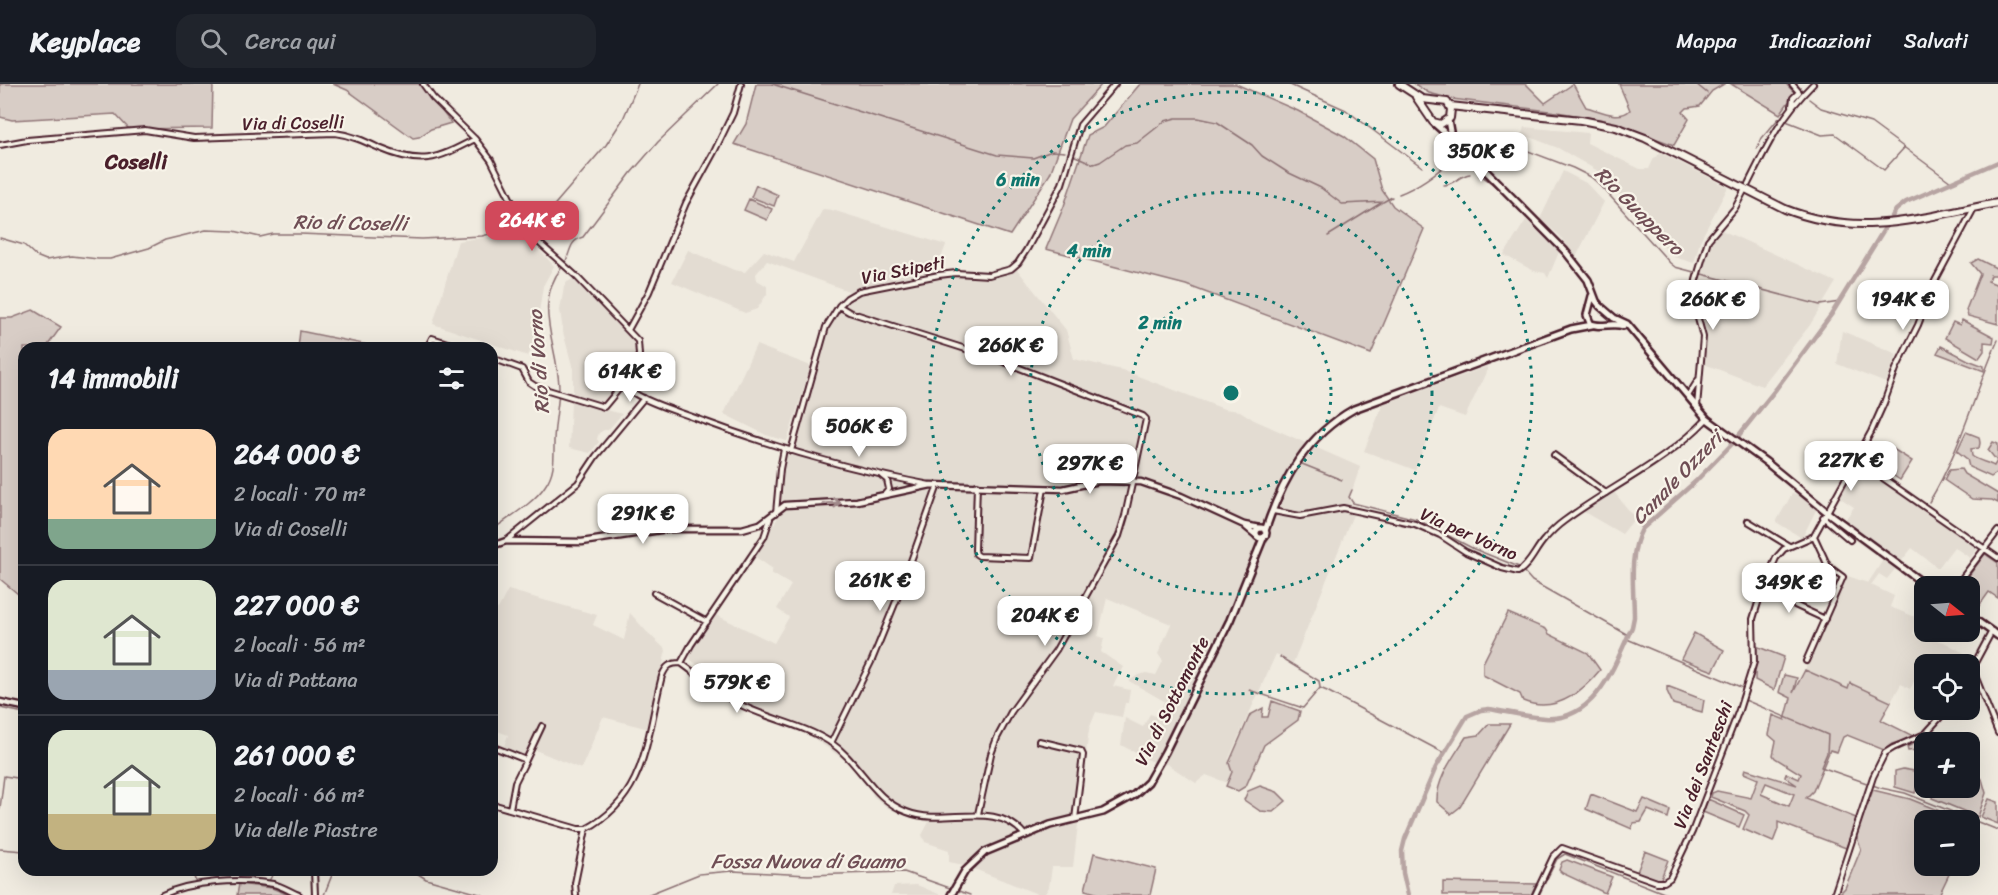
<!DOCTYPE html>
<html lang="it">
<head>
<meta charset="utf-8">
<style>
	:root { --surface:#171b24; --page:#20242c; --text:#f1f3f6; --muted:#9ea1a6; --line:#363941; --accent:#d1495b }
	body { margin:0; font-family:Sriracha,sans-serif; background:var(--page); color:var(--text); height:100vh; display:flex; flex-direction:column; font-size:22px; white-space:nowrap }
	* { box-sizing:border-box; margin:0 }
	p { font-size:20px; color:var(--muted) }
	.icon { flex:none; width:33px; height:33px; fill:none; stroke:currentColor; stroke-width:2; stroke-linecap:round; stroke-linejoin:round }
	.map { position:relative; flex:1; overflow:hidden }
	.panel { position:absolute; left:18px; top:258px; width:480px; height:534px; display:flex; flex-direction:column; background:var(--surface); border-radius:18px; box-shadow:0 6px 24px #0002 }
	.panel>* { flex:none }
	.needle { width:39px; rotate:107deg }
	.controls { position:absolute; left:1914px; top:492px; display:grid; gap:12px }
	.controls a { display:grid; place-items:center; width:66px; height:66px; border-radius:12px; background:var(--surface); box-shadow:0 6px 24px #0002; font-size:30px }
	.price { position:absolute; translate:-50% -51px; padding:0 14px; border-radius:12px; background:#fff; color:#222; font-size:20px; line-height:39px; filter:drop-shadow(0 2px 3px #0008) }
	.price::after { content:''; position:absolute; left:50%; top:36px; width:18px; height:14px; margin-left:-9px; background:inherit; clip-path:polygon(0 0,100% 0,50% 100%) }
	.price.selected { background:var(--accent); color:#fff }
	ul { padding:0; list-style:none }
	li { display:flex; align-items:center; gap:18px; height:150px; padding:0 30px }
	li+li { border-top:2px solid var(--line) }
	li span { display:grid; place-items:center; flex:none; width:168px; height:120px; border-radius:18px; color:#555 }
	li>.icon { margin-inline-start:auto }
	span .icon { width:72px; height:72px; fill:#fffc; stroke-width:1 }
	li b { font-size:26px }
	h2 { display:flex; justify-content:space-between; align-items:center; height:72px; padding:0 30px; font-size:26px }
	header { display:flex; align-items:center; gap:36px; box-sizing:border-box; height:84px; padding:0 30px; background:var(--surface); border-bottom:2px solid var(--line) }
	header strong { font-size:28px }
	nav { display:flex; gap:33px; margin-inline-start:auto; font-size:21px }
	.search { width:420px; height:54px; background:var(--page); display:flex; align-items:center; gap:15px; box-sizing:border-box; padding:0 21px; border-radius:18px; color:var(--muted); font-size:22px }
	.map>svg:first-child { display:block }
	.built { fill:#e3dcd2 }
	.green { fill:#d8cdc6; stroke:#917678; stroke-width:1.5; fill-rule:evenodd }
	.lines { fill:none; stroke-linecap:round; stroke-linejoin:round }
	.stream { stroke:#8b6f72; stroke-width:1.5 }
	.canal { stroke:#b7a4a2; stroke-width:4.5 }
	.minor-casing { stroke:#4a1f2b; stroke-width:8 }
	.tertiary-casing { stroke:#4a1f2b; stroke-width:9 }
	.secondary-casing { stroke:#4a1f2b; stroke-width:10 }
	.primary-casing { stroke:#4a1f2b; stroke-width:10 }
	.minor { stroke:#f7f3e8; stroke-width:4 }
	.tertiary { stroke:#f7f3e8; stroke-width:4.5 }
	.secondary { stroke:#f7f3e8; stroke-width:5 }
	.primary { stroke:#f7f3e8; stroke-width:6 }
	.oneway { stroke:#a0898a }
	.ring { fill:none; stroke:#0f766e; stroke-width:3; stroke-dasharray:3 6 }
	.labels { text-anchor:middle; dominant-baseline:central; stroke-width:4.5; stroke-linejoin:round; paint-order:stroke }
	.street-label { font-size:18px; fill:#4a1f2b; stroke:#f7f3e8 }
	.water-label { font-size:20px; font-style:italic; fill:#704e55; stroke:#f7f3e8 }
	.quarter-label { font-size:21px; font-weight:bold; fill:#4a1f2b; stroke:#f7f3e8 }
	.centre { fill:#0f766e; stroke:#f7f3e8; stroke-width:3 }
	.ring-label { font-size:18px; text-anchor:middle; font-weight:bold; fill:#0f766e; stroke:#f7f3e8; stroke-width:4.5; stroke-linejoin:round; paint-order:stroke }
</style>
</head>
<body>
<header>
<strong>Keyplace</strong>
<div class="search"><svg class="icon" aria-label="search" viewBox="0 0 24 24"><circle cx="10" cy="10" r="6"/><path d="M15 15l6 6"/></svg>Cerca qui</div>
<nav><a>Mappa</a><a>Indicazioni</a><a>Salvati</a></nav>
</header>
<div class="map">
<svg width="1998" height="811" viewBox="0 0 1998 811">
	<rect width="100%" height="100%" fill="#f0ebe0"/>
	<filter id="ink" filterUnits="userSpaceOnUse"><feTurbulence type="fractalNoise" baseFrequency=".0167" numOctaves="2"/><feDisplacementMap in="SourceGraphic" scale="12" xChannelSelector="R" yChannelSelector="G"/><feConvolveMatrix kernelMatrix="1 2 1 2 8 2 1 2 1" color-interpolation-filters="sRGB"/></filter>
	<g filter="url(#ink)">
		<path class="built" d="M1524 43 1588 49 1587 59 1640 85H1649L1654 74 1661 69 1728 103 1700 157 1694 179 1674 173 1598 87 1558 64 1522 50Z
			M1563 87 1586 99 1604 118 1576 173 1559 151 1540 135Z
			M823 125 832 126 946 161 935 189 851 208 767 177 756 190 757 196 767 202V210L757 225 745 229 672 198 688 166 734 186 745 188 764 167 794 178Z
			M1526 136 1559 168 1548 194 1545 189 1534 187 1504 171Z
			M1719 145 1836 198 1810 241 1762 302 1704 280 1706 261 1696 217V206L1704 174Z
			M523 148 554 182 543 202 539 228V245L528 272 433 240 458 157Z
			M1016 184 1066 246 1074 275 1122 286 1224 325 1240 327 1254 336 1360 383 1349 416 1354 428 1293 579 1276 570 1229 674 1231 691 1228 699 1206 691 1196 699 1167 680 1160 682 1121 661 1125 634 1143 643 1150 630 1158 633 1164 617 1129 597 1138 591 1146 589 1156 591 1163 577 1158 570 1171 540 1107 514 1098 552 1104 554 1101 568 1123 583 1113 602 1130 606 1128 619H1125L1122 633 1096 628 1089 645 1073 783H1052L1049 803 1044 811H1040L964 781 949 778V766L925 758 922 751 929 738 906 732 888 724 873 712 870 703 846 677 809 651 737 623 740 613 691 576 690 569 714 530 774 559 789 533 777 525 791 501 771 489 773 485 754 472 777 435 782 417 783 380 785 371H792L819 268 828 243 839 227 849 216 861 209 877 205 949 192 1002 191Z
			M573 195 633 257 635 263 634 273 604 319 573 309V285L563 248 560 226 564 203 567 198Z
			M1842 247 1897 270 1886 299 1837 280Z
			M756 261 811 282 787 357 766 351 724 330Z
			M1486 283 1488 284 1465 333 1439 324 1415 386 1364 367 1383 320Z
			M571 317 622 330 608 346H604L599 349 597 355 599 358 590 369 569 364Z
			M1859 376 1982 459 1970 474 1954 463 1938 484 1912 464 1887 495 1879 490 1871 501 1894 512 1890 523 1918 534 1913 550 1944 558 1973 574 1970 581 1954 580 1946 576 1928 573 1910 605 1901 600 1891 618 1851 600 1848 605 1805 586 1845 491 1868 499 1883 476 1839 445 1854 423 1839 413Z
			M1614 408 1635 434 1622 450 1584 428Z
			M1792 410H1800L1817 424 1802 454 1776 438Z
			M508 506 597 531 593 541 624 556 630 529 646 547 666 566 649 645 603 633 581 685 533 665 528 675 503 665 508 651 492 645V523L498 525Z
			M917 801 941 811H891L894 802Z"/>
		<path class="green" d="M0 0H213L212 44 129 45 115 30 12 36 0 33Z
			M333 0H421L451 39 431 45 419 53 413 54 347 6Z
			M756 0H1102L1070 35 1050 90 1010 151 734 60 746 40Z
			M1140 0H1236L1298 27 1344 52 1373 75 1382 106 1393 122 1424 145 1371 270 1186 201 1046 165 1064 122 1088 51 1104 43Z
			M1414 0H1526L1545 19 1573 0 1586 23C1599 26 1619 37 1630 26L1619 0H1724L1712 7 1700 22 1687 24 1683 28 1689 35 1674 61 1604 36 1557 28 1452 15 1429 9Z
			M1731 0H1786L1795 9 1780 30Z
			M756 101 778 111 774 122 751 113Z
			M749 115 772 125 767 136 744 126Z
			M1978 175 1998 185V191H1990L1988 197 1998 201V240L1968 232 1966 226 1980 190 1971 179Z
			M33 226 61 243 48 261 61 264H24V515L0 495V234H12Z
			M1962 236 1994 253 1993 259 1984 258V267L1979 274 1945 254 1953 238 1960 241Z
			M300 247 378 263V264H298Z
			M1941 262 1968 276 1984 282V287L1937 269Z
			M1966 348 1979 353 1980 359 1979 364 1971 365 1972 372C1978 377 1987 378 1994 382L1997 377 1988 366 1993 358 1998 360V388L1991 393 1969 383 1967 375 1957 367Z
			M1890 363 1912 377 1900 396 1878 381Z
			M1961 385 1964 390 1998 410V419L1992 416 1972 415 1944 396 1949 386Z
			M1985 470 1998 479V514L1989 508 1974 529 1970 526V502H1961Z
			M1508 529 1546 545 1549 550 1588 569 1600 586C1581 609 1554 630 1523 617L1520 610 1483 591V579Z
			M1694 549 1724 566 1713 587 1681 575Z
			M1756 562 1784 573 1774 606 1755 596Z
			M1805 586 1848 605 1850 599 1891 618 1881 636 1915 653 1892 660 1884 666 1847 651 1843 653 1837 668 1830 666 1813 707 1806 714 1856 734 1846 764 1778 738V745L1773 758 1743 745 1749 731 1745 727 1711 713 1712 709 1717 707 1751 714 1758 695 1744 689 1745 685 1797 701 1785 693 1786 689 1799 695 1801 690 1775 674 1773 671 1776 657 1769 651 1773 631 1785 636 1791 614 1779 608 1784 591 1797 594 1793 609ZM1766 699 1794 710 1789 722 1761 710Z
			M1667 602 1704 616 1702 628 1673 620 1667 607Z
			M1272 617 1300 627 1298 636 1264 661 1246 702 1238 707 1226 702 1232 688 1229 679 1250 631 1263 624 1262 633H1268Z
			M1489 640H1510L1460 723 1451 730 1437 718C1436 695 1454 672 1466 653L1479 651Z
			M1933 649 1949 658H1924V672L1918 666 1908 667 1907 663Z
			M1970 679 1973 690 1982 695 1986 709 1978 733 1932 714 1936 704H1970Z
			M1903 685 1914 687 1919 695 1915 709 1895 703V687Z
			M1260 702 1277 708 1286 717 1273 728 1260 727 1244 716 1248 707Z
			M1873 706 1910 715 1962 736H1924V782H1953L1939 811H1838L1845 804 1861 765 1856 751Z
			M1591 710 1637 728 1644 715 1670 726 1668 734 1648 726 1641 738 1633 739 1632 745 1586 725Z
			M1708 715 1744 731 1739 743 1703 728Z
			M1989 715 1998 718V740L1981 733Z
			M1645 767 1668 776 1660 797 1637 788Z
			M1094 769 1156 785 1150 811H1103L1085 806Z
			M1567 776 1612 793 1605 809 1562 789 1559 786 1562 778Z
			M1443 798 1536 800 1531 811H1443Z
			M239 800 272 804 289 811H237Z"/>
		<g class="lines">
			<path class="stream" d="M772 0 997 71 1033 74 1052 67 1065 68
				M1288 0 1346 26 1422 83
				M1696 0 1707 9
				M1808 8 1816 0
				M1809 15 1821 24 1871 39 1951 98
				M1786 37 1822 51 1835 50 1884 86 1904 64
				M1461 58 1468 65
				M1467 65 1484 57 1499 56 1573 84 1591 93 1602 103 1670 179 1675 183 1820 221 1840 218
				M1757 65 1762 54 1779 34
				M1073 71 1094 80 1100 78 1125 61 1137 59 1165 37 1176 34H1198L1217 38 1252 61 1262 72 1287 88 1321 104 1342 120 1383 118 1392 113
				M1479 91C1497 97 1556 163 1573 181
				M1444 101C1453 101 1460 91 1470 90
				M1399 110C1423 101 1443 83 1463 68
				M526 139 550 126 606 61 623 35 638 0
				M1328 152 1381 119
				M0 154 24 161 36 172 46 176 72 172 98 175H110L149 164 165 156 206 146 234 147 260 153 273 150H300L422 155 482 152 522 142
				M565 179C571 167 569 157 583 153L631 89 658 58 718 0
				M1302 380 1342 396
				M1352 406 1349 413 1353 419 1416 435 1474 465 1519 483
				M1929 418C1960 368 1974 310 1998 256
				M492 446C509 433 533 420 545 402 555 388 554 374 554 358 554 339 559 321 559 303 558 260 532 221 562 183
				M1524 488 1532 497 1628 551
				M1627 555 1743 604
				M1280 573 1319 597 1320 604 1327 607 1444 669
				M1249 606 1303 624 1320 604
				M1748 607 1745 616 1828 651 1827 669 1821 683 1881 704 1905 709 1998 746
				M0 624 24 629
				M0 724 4 692 24 695
				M0 765 24 767
				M192 786 196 799 193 800
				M412 786 426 795 483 811
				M269 797 275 786
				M324 811 334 786
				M647 811 699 790 732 787 808 791 904 788 970 811
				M1539 811 1557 775 1565 770 1669 811"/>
			<path class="canal" d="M1408 811 1403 789 1402 767 1405 755 1436 683 1467 632 1481 626 1489 625C1508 628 1527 633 1545 634 1596 638 1615 580 1632 543L1634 533C1634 505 1628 471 1642 445L1696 397 1731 361 1776 305 1831 231 1896 126 1906 118 1998 78"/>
			<defs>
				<path id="minor" d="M423 0 433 14 475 55 491 76 527 148 575 191 638 257 639 271 628 295 634 309C653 321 677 327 698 335 773 363 851 386 930 401
					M1792 22 1793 14 1799 8 1792 0
					M0 61 27 56 145 46 194 54 335 49C351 51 364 57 379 64 422 82 435 76 475 55
					M1748 100C1768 60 1781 32 1813 0
					M839 222 849 228 994 274 1143 332 1146 335 1125 432 1119 452 1056 566 1011 628 997 654 991 670 978 730
					M628 246 649 208 686 119 714 68 733 29 741 0
					M427 264 432 254 463 264
					M492 274 522 285 529 298 535 302 604 323 619 305 629 301
					M1688 312 1698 296
					M1697 323 1703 253 1694 220V210L1696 196 1708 156 1735 124 1744 107
					M791 367 826 243 839 222 847 214 859 207 939 191 956 189 989 191 1011 185 1018 179 1027 165 1062 100 1080 41 1115 0
					M1554 371 1606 409
					M1857 376 1998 474
					M882 392 887 396 889 405 885 410
					M977 401 975 466 976 470 979 472 1031 474 1044 405
					M1273 427 1300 432 1343 424 1415 440 1440 451 1466 468 1502 484 1518 488C1530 481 1535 466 1544 456 1550 449 1557 442 1564 437 1611 402 1666 378 1707 335
					M776 429 780 385 784 365
					M1823 433 1850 456
					M1748 437 1789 462
					M506 457 578 399 596 372 644 314
					M1956 502 1998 447
					M1762 506 1825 535
					M654 509 707 538
					M1806 577 1843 493 1828 482 1814 452
					M681 579 691 561 764 453 770 435
					M1972 584 1998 649
					M1970 588 1992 547
					M1039 657 1081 667 1083 671 1075 735
					M831 659 872 576 901 505 938 401
					M496 664 526 676 542 642
					M492 720 578 745H586
					M510 725 515 698 526 676
					M314 786 315 811
					M162 811C192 797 240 794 273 800 282 802 291 808 299 811
					M576 811 575 799 586 745C648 712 646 653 662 592 666 582 670 579 681 579 699 592 718 608 737 619 767 635 802 640 830 658 860 678 872 715 907 728 945 743 994 715 1024 750
					M1535 811 1553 773 1562 764 1657 798H1664L1670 794 1692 748 1739 626 1754 578 1753 535 1762 506 1776 474 1784 465 1814 452 1871 348 1884 319 1896 285 1918 241 1935 197 1972 128
					M1834 811 1873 693 1885 669 1893 664 1925 650 1947 626"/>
				<path id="tertiary" d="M1246 443 1257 452
					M492 462 506 457 582 458 667 445H742L760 440 785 421 857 417 931 401 1063 405 1099 397 1141 398 1181 412 1244 441 1260 444
					M0 618 24 623"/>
				<path id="secondary" d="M1448 36 1451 53
					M1435 40 1471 72 1565 167 1588 196 1596 217 1600 222 1614 234 1627 240 1707 335 1766 378 1832 432 1927 502
					M1592 212 1587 231 1590 239C1599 245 1612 238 1623 242
					M1256 449a5 5 0 1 1 10 0a5 5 0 1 1-10 0Z
					M1265 447C1282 396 1306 352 1354 325L1571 245 1592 241
					M1970 532 1998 552
					M951 811 965 787 985 768 1050 741 1103 728 1134 711 1148 698 1165 668 1230 536 1264 452"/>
				<path id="primary" d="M1399 0 1422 15 1447 18 1451 25 1450 34 1441 40 1433 38 1416 13
					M1450 22 1581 36 1616 43 1645 54 1785 125C1861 155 1922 133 1998 119"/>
			</defs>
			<use href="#minor" class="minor-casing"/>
			<use href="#tertiary" class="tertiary-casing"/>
			<use href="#secondary" class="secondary-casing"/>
			<use href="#primary" class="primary-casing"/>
			<use href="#minor" class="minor"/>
			<use href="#tertiary" class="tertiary"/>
			<use href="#secondary" class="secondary"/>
			<use href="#primary" class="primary"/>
		</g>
		<defs><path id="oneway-shaft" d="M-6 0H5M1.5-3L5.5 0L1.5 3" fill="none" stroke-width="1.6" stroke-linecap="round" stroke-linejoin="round" transform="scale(1.5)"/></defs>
		<use class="oneway" href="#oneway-shaft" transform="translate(832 419) rotate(-4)"/>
	</g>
	<g class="ring">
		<circle cx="1231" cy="309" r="100"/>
		<circle cx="1231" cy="309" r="201"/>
		<circle cx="1231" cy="309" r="301"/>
	</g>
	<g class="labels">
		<g class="street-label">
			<text transform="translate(293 39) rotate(-1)">Via di Coselli</text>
			<text transform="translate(903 186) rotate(-11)">Via Stipeti</text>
			<text transform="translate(1469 450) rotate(24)">Via per Vorno</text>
			<text transform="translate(1172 617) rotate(-63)">Via di Sottomonte</text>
			<text transform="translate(1703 681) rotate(-69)">Via dei Santeschi</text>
		</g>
		<g class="water-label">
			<text transform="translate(1639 127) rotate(45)">Rio Guappero</text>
			<text transform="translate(350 139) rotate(1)">Rio di Coselli</text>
			<text transform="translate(539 278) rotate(-94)">Rio di Vorno</text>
			<text transform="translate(1677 394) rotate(-46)">Canale Ozzeri</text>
			<text x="808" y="777">Fossa Nuova di Guamo</text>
		</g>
		<g class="quarter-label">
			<text x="136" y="78">Coselli</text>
		</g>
	</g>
	<circle cx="1231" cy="309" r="9" class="centre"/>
	<g class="ring-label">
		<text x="1018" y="102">6 min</text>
		<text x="1089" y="173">4 min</text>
		<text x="1160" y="245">2 min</text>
	</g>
</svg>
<div class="controls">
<a><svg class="needle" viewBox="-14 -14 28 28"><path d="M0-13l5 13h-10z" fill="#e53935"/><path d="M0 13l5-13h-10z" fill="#9ea1a6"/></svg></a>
<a><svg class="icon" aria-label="locate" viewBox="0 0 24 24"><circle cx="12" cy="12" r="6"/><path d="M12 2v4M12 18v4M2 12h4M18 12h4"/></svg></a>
<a>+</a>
<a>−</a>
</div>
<b class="price" style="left:1481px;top:99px">350K €</b>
<b class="price selected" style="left:532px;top:168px">264K €</b>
<b class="price" style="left:1713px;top:247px">266K €</b>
<b class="price" style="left:1903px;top:247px">194K €</b>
<b class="price" style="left:1011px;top:293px">266K €</b>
<b class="price" style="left:630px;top:319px">614K €</b>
<b class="price" style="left:859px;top:374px">506K €</b>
<b class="price" style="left:1851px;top:408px">227K €</b>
<b class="price" style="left:1090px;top:411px">297K €</b>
<b class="price" style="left:643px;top:461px">291K €</b>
<b class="price" style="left:880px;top:528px">261K €</b>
<b class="price" style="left:1789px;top:530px">349K €</b>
<b class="price" style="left:1045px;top:563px">204K €</b>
<b class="price" style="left:737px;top:630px">579K €</b>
<section class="panel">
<h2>14 immobili<svg class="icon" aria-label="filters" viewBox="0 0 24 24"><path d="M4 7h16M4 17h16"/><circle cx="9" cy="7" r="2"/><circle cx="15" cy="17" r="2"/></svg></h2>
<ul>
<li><span style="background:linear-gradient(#ffd9b3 75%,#7fa58c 0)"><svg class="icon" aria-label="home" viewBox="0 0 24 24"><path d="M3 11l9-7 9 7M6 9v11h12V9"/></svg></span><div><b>264 000 €</b><p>2 locali · 70 m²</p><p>Via di Coselli</p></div></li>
<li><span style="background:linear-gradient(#dfe7d0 75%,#9aa5b1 0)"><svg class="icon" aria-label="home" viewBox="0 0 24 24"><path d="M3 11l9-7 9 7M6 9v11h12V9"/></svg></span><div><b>227 000 €</b><p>2 locali · 56 m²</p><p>Via di Pattana</p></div></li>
<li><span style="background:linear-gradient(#dfe7d0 70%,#c2b280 0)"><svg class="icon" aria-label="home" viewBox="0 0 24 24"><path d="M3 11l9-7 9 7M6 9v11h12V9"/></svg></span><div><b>261 000 €</b><p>2 locali · 66 m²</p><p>Via delle Piastre</p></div></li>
</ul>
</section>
</div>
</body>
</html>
